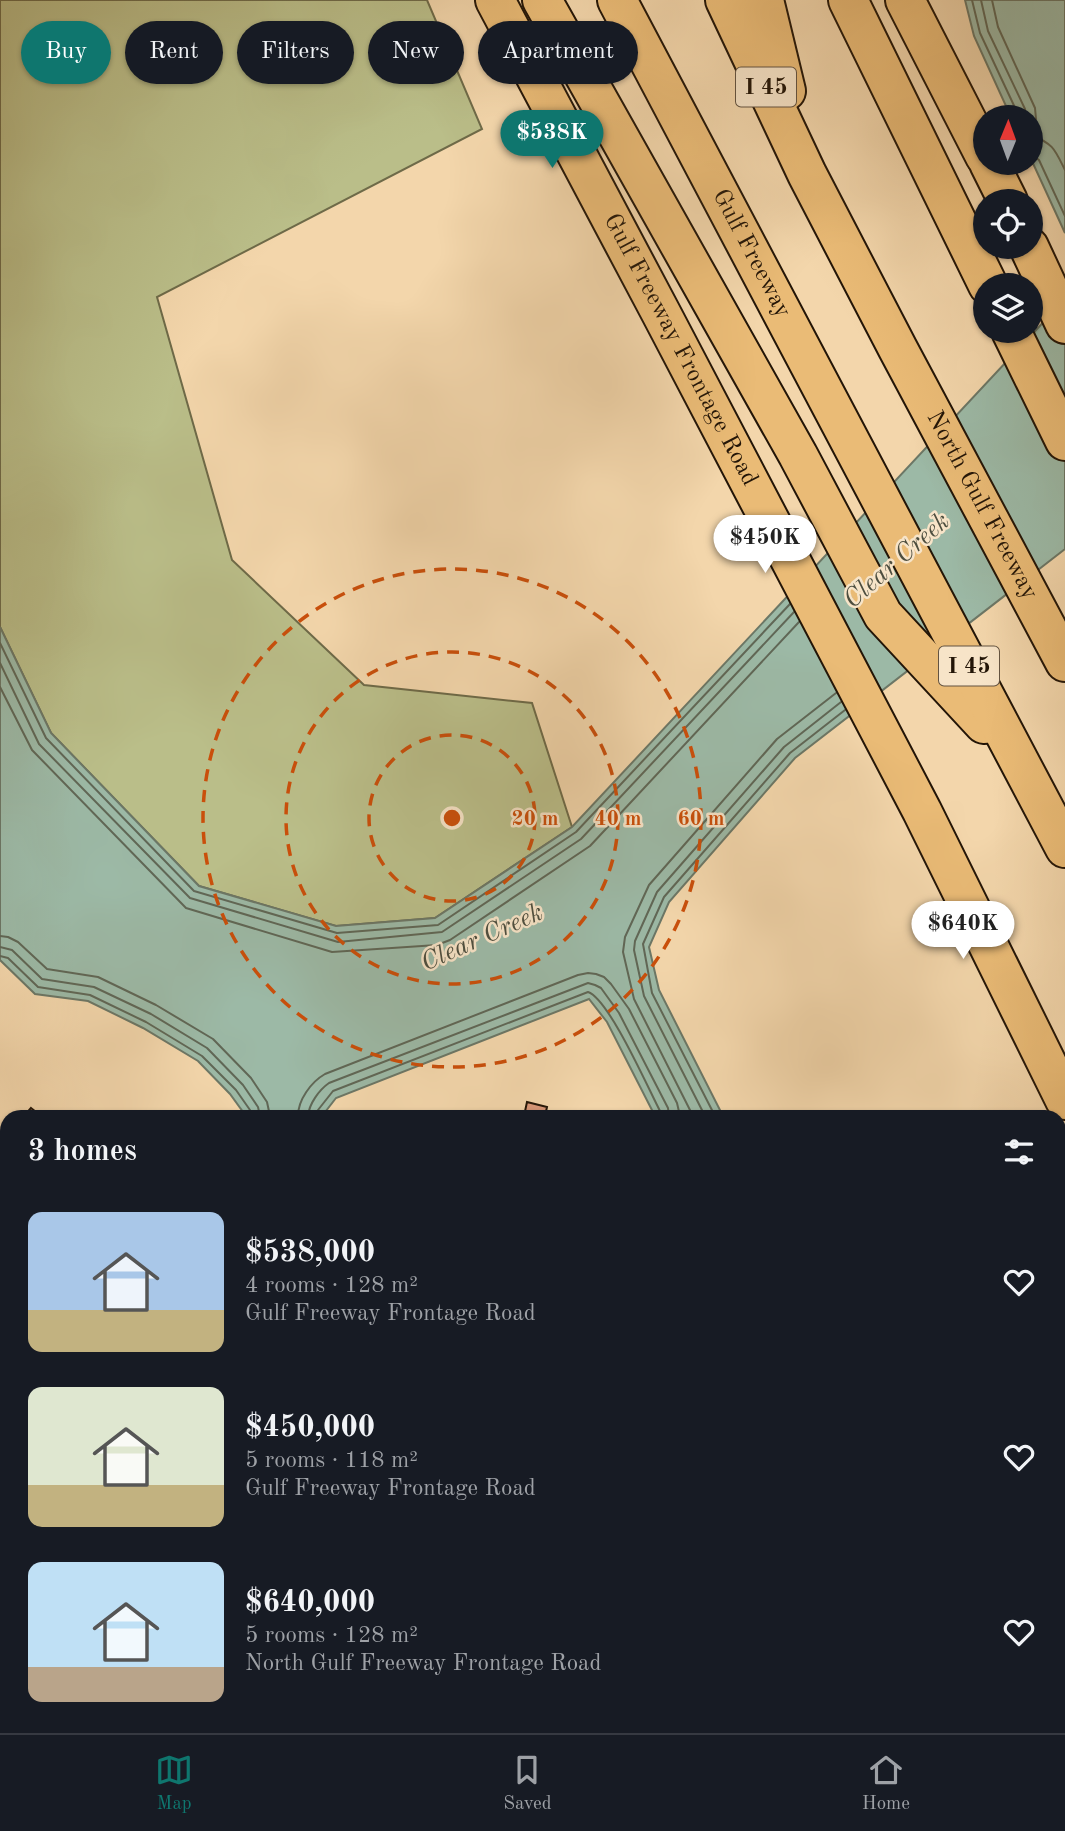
<!DOCTYPE html>
<html lang="en">
<head>
<meta charset="utf-8">
<style>
	:root { --surface:#171b24; --page:#20242c; --text:#f1f3f6; --muted:#9ea1a6; --line:#363941; --accent:#0f766e }
	body { margin:0; font-family:"Old Standard TT",serif; background:var(--page); color:var(--text); height:100vh; display:flex; flex-direction:column; font-size:26px; white-space:nowrap }
	* { box-sizing:border-box; margin:0 }
	p { font-size:23px; color:var(--muted) }
	.icon { flex:none; width:38px; height:38px; fill:none; stroke:currentColor; stroke-width:2; stroke-linecap:round; stroke-linejoin:round }
	.map { position:relative; flex:1; overflow:hidden }
	.drawer { position:absolute; left:0px; top:1110px; width:1066px; height:625px; display:flex; flex-direction:column; background:var(--surface); border-radius:21px 21px 0 0; box-shadow:0 2px 5px #0004 }
	.drawer>* { flex:none }
	.banner { position:absolute; left:21px; top:21px; width:700px; height:63px; display:flex; gap:14px }
	.needle { width:46px; rotate:1deg }
	.controls { position:absolute; left:973px; top:105px; display:grid; gap:14px }
	.controls a { display:grid; place-items:center; width:70px; height:70px; border-radius:50%; background:var(--surface); box-shadow:0 2px 5px #0004; font-size:35px }
	.price { position:absolute; translate:-50% -60px; padding:0 16px; border-radius:24px; background:#fff; color:#222; font-size:23px; line-height:46px; filter:drop-shadow(0 2px 4px #0008) }
	.price::after { content:''; position:absolute; left:50%; top:42px; width:21px; height:16px; margin-left:-10px; background:inherit; clip-path:polygon(0 0,100% 0,50% 100%) }
	.price.active { background:var(--accent); color:#fff }
	ul { padding:0; list-style:none }
	li { display:flex; align-items:center; gap:21px; height:175px; padding:0 28px }
	li span { display:grid; place-items:center; flex:none; width:196px; height:140px; border-radius:14px; color:#555 }
	li>.icon { margin-inline-start:auto }
	span .icon { width:84px; height:84px; fill:#fffc; stroke-width:1 }
	li b { font-size:30px }
	h2 { display:flex; justify-content:space-between; align-items:center; height:84px; padding:0 28px; font-size:30px }
	.chip { padding:0 24px; border-radius:32px; background:var(--surface); box-shadow:0 2px 5px #0004; font-size:24px; line-height:63px }
	.chip.active { background:var(--accent); color:#fff }
	.tabs { display:flex; justify-content:space-around; align-items:center; height:98px; border-top:2px solid var(--line); background:var(--surface); font-size:19px; color:var(--muted) }
	.tabs a { display:grid; justify-items:center; gap:4px }
	.tabs .active { color:var(--accent) }
	.map>svg:first-child { display:block }
	.green { fill:#babe89; stroke:#6e6a48; stroke-width:2 }
	.water { fill:#9cb9a6; stroke:#6c7766; stroke-width:2 }
	.lines { fill:none; stroke-linecap:round; stroke-linejoin:round }
	.shore { stroke:#606756; stroke-width:2 }
	.building { fill:#db997a; stroke:#231507; stroke-width:2 }
	.minor-casing { stroke:#574530; stroke-width:42 }
	.major-casing { stroke:#231507; stroke-width:42 }
	.highway-casing { stroke:#231507; stroke-width:42 }
	.minor { stroke:#f7e4c8; stroke-width:38 }
	.major { stroke:#eabb76; stroke-width:38 }
	.highway { stroke:#eabb76; stroke-width:38 }
	.ring { fill:none; stroke:#ca4f0b; stroke-width:3.5; stroke-dasharray:12 9 }
	.labels { text-anchor:middle; dominant-baseline:central; stroke-width:5; stroke-linejoin:round; paint-order:stroke }
	.shield { fill:#f7e4c8; stroke:#635341; stroke-width:2 }
	.shield-label { font-size:23px; font-weight:bold; fill:#231507 }
	.street-label { font-size:24px; fill:#231507; stroke:#f7e4c8 }
	.water-label { font-size:26px; font-style:italic; fill:#4d4e3f; stroke:#f7e4c8 }
	.centre { fill:#ca4f0b; stroke:#f7e4c8; stroke-width:3.5 }
	.ring-label { font-size:21px; text-anchor:middle; font-weight:bold; fill:#ca4f0b; stroke:#f7e4c8; stroke-width:5; stroke-linejoin:round; paint-order:stroke }
</style>
</head>
<body>
<div class="map">
<svg width="1065" height="1733" viewBox="0 0 1065 1733">
	<rect width="100%" height="100%" fill="#f3d6ab"/>
	<filter id="stains"><feTurbulence type="fractalNoise" baseFrequency=".00286" numOctaves="4"/><feColorMatrix values="0 0 0 0 .2 0 0 0 0 .09 0 0 0 0 .02 0 0 0 .5 -.17"/></filter>
	<radialGradient id="worn" r=".72"><stop offset=".6" stop-color="#630" stop-opacity="0"/><stop offset="1" stop-color="#630" stop-opacity=".3"/></radialGradient>
	<path class="green" d="M0 0H427L482 129 157 297 232 560 364 685 532 703 572 827 435 918 336 926 199 886 51 733 0 627Z"/>
	<path class="water" d="M965 0H1065V233L1031 159V117H1011L974 36Z
		M1065 299V549L795 758 669 902 649 947 659 990 723 1116H655L607 1022 589 999 336 1098 322 1116H246L230 1094 198 1061 143 1028 88 1001 35 994 0 960V627L51 733 199 886 336 926 435 918 572 827Z
		M288 1727H415V1733H290Z
		M946 1727H1056L1060 1733H946Z"/>
	<g class="lines">
		<path class="shore" d="M972 0 980 33 1017 112V117
			M981 0 988 31 1025 109 1026 117
			M992 0 998 27 1035 108 1036 119 1032 135C1054 145 1054 148 1065 170
			M1031 156 1035 157 1039 160 1065 216
			M0 643 46 738 194 891 337 933 438 925 576 832 790 604
			M0 663 39 744 190 898 338 942 442 932 581 839 794 612
			M0 687 32 750 186 908 332 952 437 945 450 940 590 846 799 622
			M0 936 8 937 18 942 47 969 98 977 156 1005 213 1039 251 1078 267 1102 270 1116
			M0 947 12 950 42 979 94 987 151 1014 207 1048 243 1085 258 1107 260 1116
			M0 956 8 958 38 987 90 995 146 1022 202 1056 236 1090 250 1110 251 1116
			M298 1116C298 1100 311 1082 325 1074L578 975 588 973 596 974 604 977 611 984 629 1009 677 1103 680 1116
			M308 1116C309 1104 319 1090 329 1083L588 983 595 985 601 988 619 1013 668 1108 669 1116
			M317 1116 318 1110 333 1091 588 992C609 999 648 1088 660 1111V1116
			M693 1116 634 999 623 952 625 937 649 885 777 739 836 693
			M705 1116 644 996 634 950 635 941 657 892 784 747 841 702
			M715 1116 652 993 643 944 664 897 790 753 845 710"/>
	</g>
	<path class="building" d="M527 1102 547 1107 545 1116H524Z
		M31 1108 41 1116H24Z
		M117 1727H132L135 1733H102Z
		M512 1727H581V1733H513Z
		M777 1727H847L849 1733H780Z"/>
	<g class="lines">
		<defs>
			<path id="minor" d="M696 1727 700 1733"/>
			<g id="major">
				<path id="s1" d="M495 0 661 313 922 811 1065 1100"/>
				<path d="M905 0 985 156"/>
				<path d="M989 163 1008 201"/>
				<path d="M1029 247 1065 324"/>
			</g>
			<g id="highway">
				<path d="M542 0 798 455 883 615 984 724"/>
				<path id="s2" d="M617 0 1065 848"/>
				<path id="s3" d="M725 0 807 174 898 349 1065 662"/>
				<path d="M764 0 786 91"/>
				<path d="M848 0 988 285"/>
				<path d="M1011 331 1065 441"/>
			</g>
		</defs>
		<use href="#minor" class="minor-casing"/>
		<use href="#major" class="major-casing"/>
		<use href="#highway" class="highway-casing"/>
		<use href="#minor" class="minor"/>
		<use href="#major" class="major"/>
		<use href="#highway" class="highway"/>
	</g>
	<g class="ring">
		<circle cx="452" cy="818" r="83"/>
		<circle cx="452" cy="818" r="166"/>
		<circle cx="452" cy="818" r="249"/>
	</g>
	<g class="labels">
		<g class="shield">
			<rect x="736" y="67.5" width="60" height="39" rx="5"/>
			<rect x="939" y="646.5" width="60" height="39" rx="5"/>
		</g>
		<g class="shield-label">
			<text x="766" y="87">I 45</text>
			<text x="969" y="666">I 45</text>
		</g>
		<g class="street-label">
			<text stroke="none"><textPath href="#s2" startOffset="287">Gulf Freeway</textPath></text>
			<text stroke="none"><textPath href="#s1" startOffset="396">Gulf Freeway Frontage Road</textPath></text>
			<text stroke="none"><textPath href="#s3" startOffset="567">North Gulf Freeway</textPath></text>
		</g>
		<g class="water-label">
			<text transform="translate(897 561) rotate(-41)">Clear Creek</text>
			<text transform="translate(482 938) rotate(-24)">Clear Creek</text>
		</g>
	</g>
	<circle cx="452" cy="818" r="10" class="centre"/>
	<g class="ring-label">
		<text x="535" y="825">20 m</text>
		<text x="618" y="825">40 m</text>
		<text x="701" y="825">60 m</text>
	</g>
	<rect width="100%" height="100%" filter="url(#stains)"/>
	<rect width="100%" height="100%" fill="url(#worn)"/>
</svg>
<div class="controls">
<a><svg class="needle" viewBox="-14 -14 28 28"><path d="M0-13l5 13h-10z" fill="#e53935"/><path d="M0 13l5-13h-10z" fill="#9ea1a6"/></svg></a>
<a><svg class="icon" aria-label="locate" viewBox="0 0 24 24"><circle cx="12" cy="12" r="6"/><path d="M12 2v4M12 18v4M2 12h4M18 12h4"/></svg></a>
<a><svg class="icon" aria-label="layers" viewBox="0 0 24 24"><path d="M12 4l9 5-9 5-9-5zM3 14l9 5 9-5"/></svg></a>
</div>
<b class="price active" style="left:552px;top:170px">$538K</b>
<b class="price" style="left:765px;top:575px">$450K</b>
<b class="price" style="left:963px;top:961px">$640K</b>
<div class="banner">
<a class="chip active">Buy</a>
<a class="chip">Rent</a>
<a class="chip">Filters</a>
<a class="chip">New</a>
<a class="chip">Apartment</a>
</div>
<section class="drawer">
<h2>3 homes<svg class="icon" aria-label="filters" viewBox="0 0 24 24"><path d="M4 7h16M4 17h16"/><circle cx="9" cy="7" r="2"/><circle cx="15" cy="17" r="2"/></svg></h2>
<ul>
<li><span style="background:linear-gradient(#a9c7e8 70%,#c2b280 0)"><svg class="icon" aria-label="home" viewBox="0 0 24 24"><path d="M3 11l9-7 9 7M6 9v11h12V9"/></svg></span><div><b>$538,000</b><p>4 rooms · 128 m²</p><p>Gulf Freeway Frontage Road</p></div><svg class="icon" aria-label="heart" viewBox="0 0 24 24"><path d="M12 20l-8-8c-3-5 5-10 8-4 3-6 11-1 8 4z"/></svg></li>
<li><span style="background:linear-gradient(#dfe7d0 70%,#c2b280 0)"><svg class="icon" aria-label="home" viewBox="0 0 24 24"><path d="M3 11l9-7 9 7M6 9v11h12V9"/></svg></span><div><b>$450,000</b><p>5 rooms · 118 m²</p><p>Gulf Freeway Frontage Road</p></div><svg class="icon" aria-label="heart" viewBox="0 0 24 24"><path d="M12 20l-8-8c-3-5 5-10 8-4 3-6 11-1 8 4z"/></svg></li>
<li><span style="background:linear-gradient(#bfe0f5 75%,#b9a48a 0)"><svg class="icon" aria-label="home" viewBox="0 0 24 24"><path d="M3 11l9-7 9 7M6 9v11h12V9"/></svg></span><div><b>$640,000</b><p>5 rooms · 128 m²</p><p>North Gulf Freeway Frontage Road</p></div><svg class="icon" aria-label="heart" viewBox="0 0 24 24"><path d="M12 20l-8-8c-3-5 5-10 8-4 3-6 11-1 8 4z"/></svg></li>
</ul>
</section>
</div>
<nav class="tabs">
<a class="active"><svg class="icon" aria-label="map" viewBox="0 0 24 24"><path d="M3 6l6-2 6 2 6-2v14l-6 2-6-2-6 2zM9 4v14M15 6v14"/></svg>Map</a>
<a><svg class="icon" aria-label="saved" viewBox="0 0 24 24"><path d="M7 4h10v16l-5-4-5 4z"/></svg>Saved</a>
<a><svg class="icon" aria-label="home" viewBox="0 0 24 24"><path d="M3 11l9-7 9 7M6 9v11h12V9"/></svg>Home</a>
</nav>
</body>
</html>
